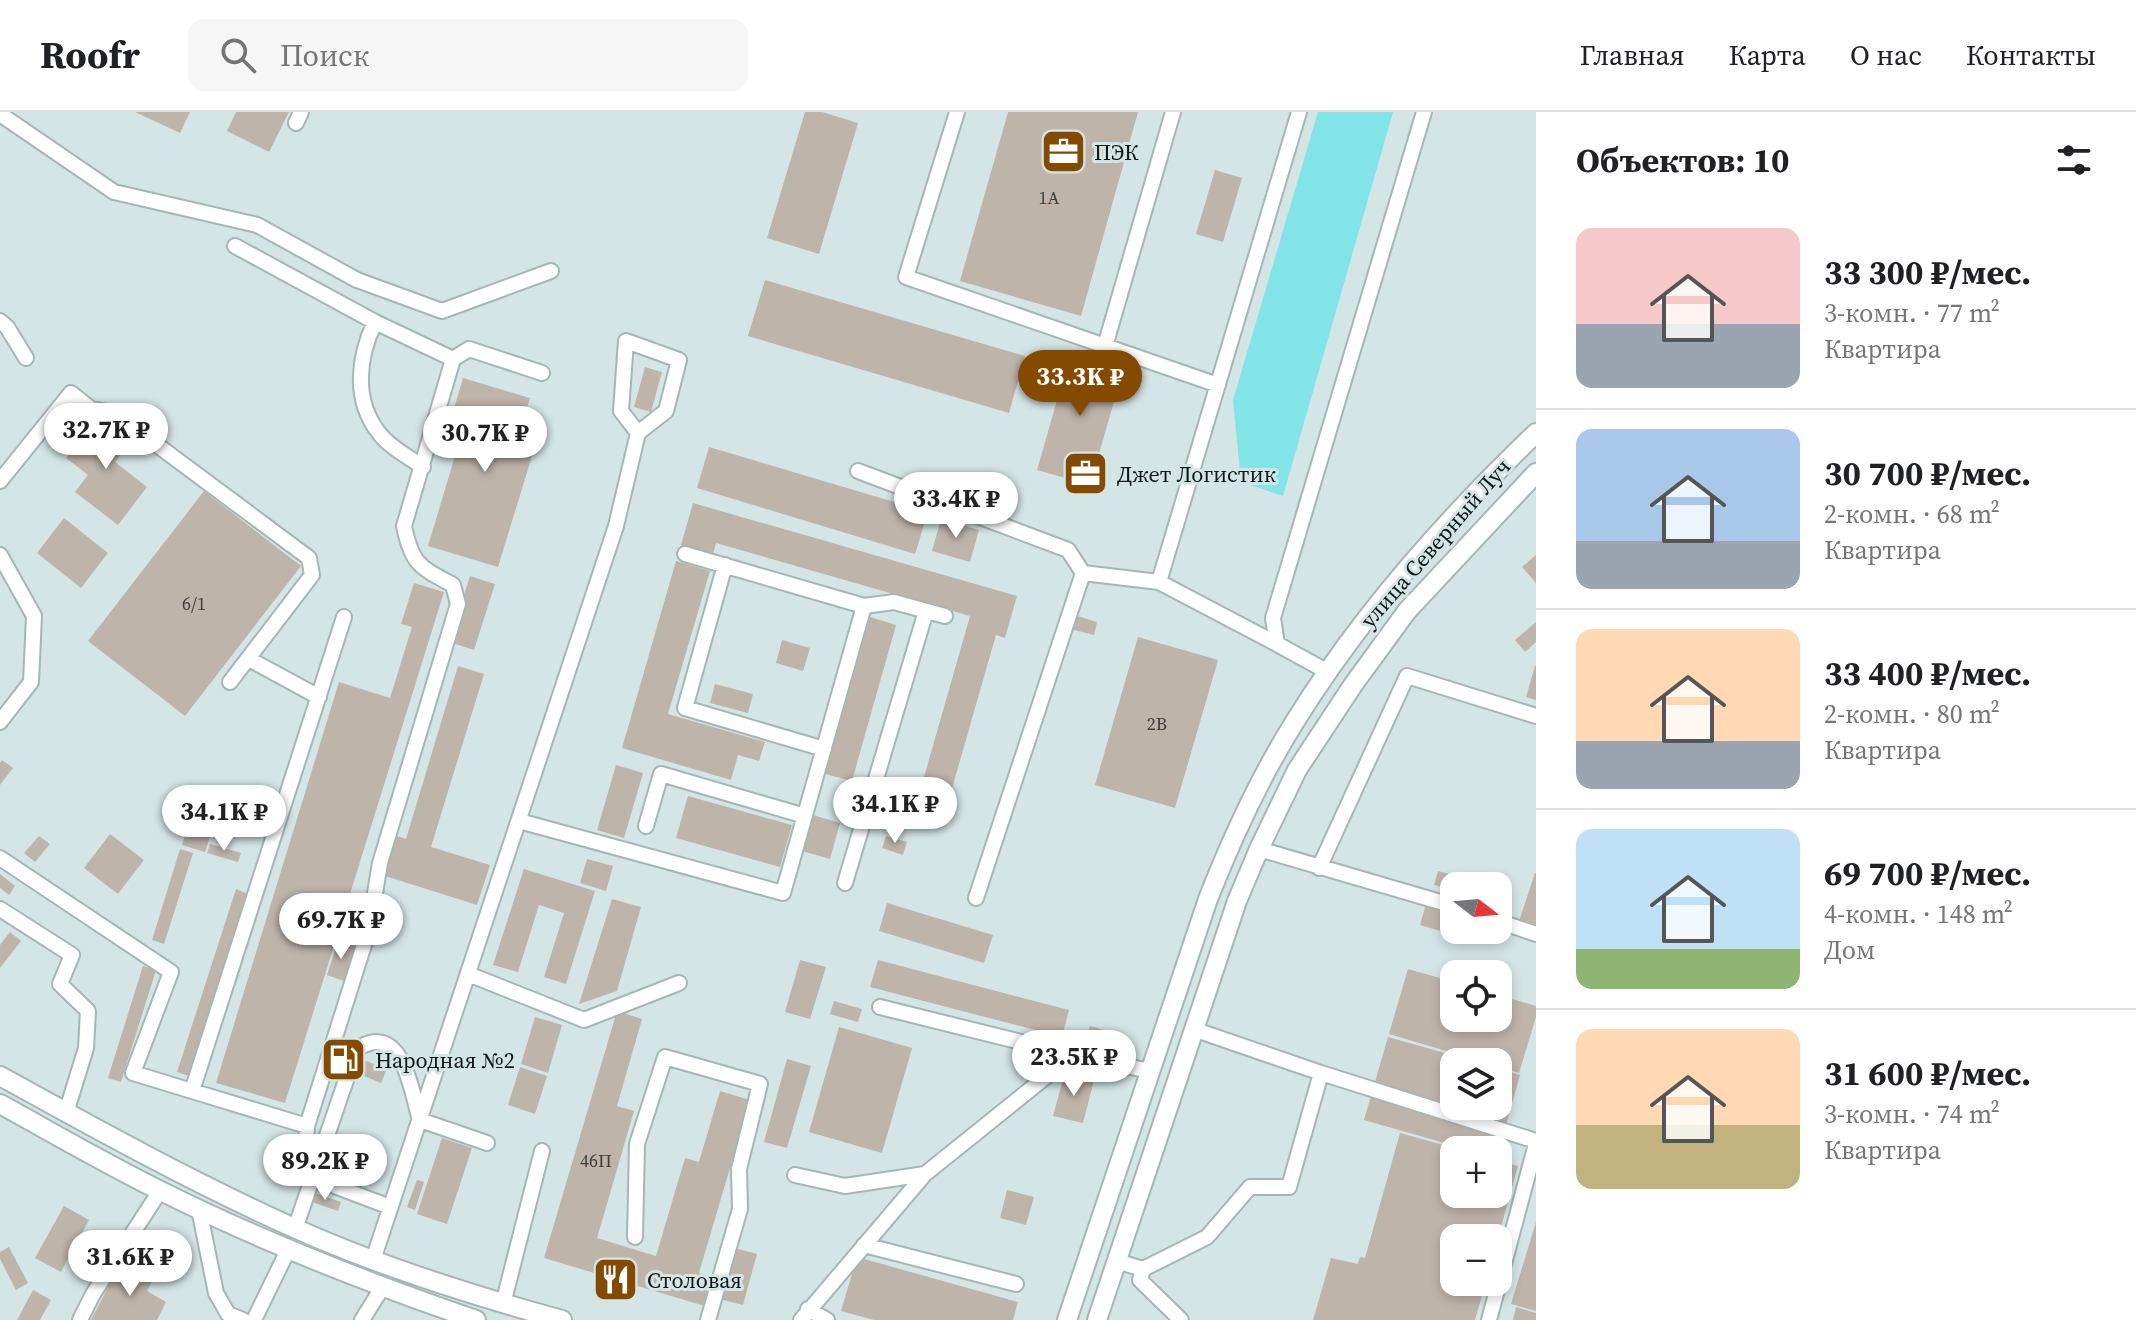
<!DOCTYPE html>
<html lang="ru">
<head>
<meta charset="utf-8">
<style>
	:root { --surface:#fff; --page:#f6f6f6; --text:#202124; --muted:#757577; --line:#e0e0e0; --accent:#844a00 }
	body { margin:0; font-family:"Source Serif 4",serif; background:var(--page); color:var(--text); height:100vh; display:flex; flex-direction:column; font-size:30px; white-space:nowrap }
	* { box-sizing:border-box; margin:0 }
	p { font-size:26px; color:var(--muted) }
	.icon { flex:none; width:44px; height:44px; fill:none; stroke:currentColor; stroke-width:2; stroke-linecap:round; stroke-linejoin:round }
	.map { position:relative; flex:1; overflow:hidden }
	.panel { display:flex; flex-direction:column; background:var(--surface); width:600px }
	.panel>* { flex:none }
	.needle { width:52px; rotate:106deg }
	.controls { position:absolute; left:1440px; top:760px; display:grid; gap:16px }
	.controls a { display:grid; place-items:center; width:72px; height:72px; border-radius:16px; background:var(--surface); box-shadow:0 4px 12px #0003; font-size:40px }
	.price { position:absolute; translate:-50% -68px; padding:0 18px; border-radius:28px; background:#fff; color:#222; font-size:26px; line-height:52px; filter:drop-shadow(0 2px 4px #0008) }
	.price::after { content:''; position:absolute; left:50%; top:48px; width:24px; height:18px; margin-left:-12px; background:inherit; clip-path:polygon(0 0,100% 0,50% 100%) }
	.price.on { background:var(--accent); color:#fff }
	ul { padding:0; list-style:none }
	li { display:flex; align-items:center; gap:24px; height:200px; padding:0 40px }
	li+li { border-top:2px solid var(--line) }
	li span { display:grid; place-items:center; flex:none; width:224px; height:160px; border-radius:16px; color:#555 }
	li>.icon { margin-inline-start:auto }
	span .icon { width:96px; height:96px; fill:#fffc; stroke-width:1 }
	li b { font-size:34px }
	h2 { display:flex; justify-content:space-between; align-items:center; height:96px; padding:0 40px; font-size:34px }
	header { display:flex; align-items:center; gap:48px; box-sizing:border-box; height:112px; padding:0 40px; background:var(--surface); border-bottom:2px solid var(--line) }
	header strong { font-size:38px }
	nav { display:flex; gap:44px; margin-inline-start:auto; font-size:28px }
	.search { width:560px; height:72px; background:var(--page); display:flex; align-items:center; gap:20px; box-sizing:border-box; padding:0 28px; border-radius:16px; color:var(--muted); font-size:30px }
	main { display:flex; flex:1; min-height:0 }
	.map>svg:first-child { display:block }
	.green { fill:#81e5e8 }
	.building { fill:#bfb4aa }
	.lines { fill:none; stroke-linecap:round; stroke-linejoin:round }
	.minor-casing { stroke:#a5b6b6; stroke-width:18 }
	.major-casing { stroke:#a5b6b6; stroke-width:22 }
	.minor { stroke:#fff; stroke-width:14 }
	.major { stroke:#fff; stroke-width:18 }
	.labels { text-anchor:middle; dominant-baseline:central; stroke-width:6; stroke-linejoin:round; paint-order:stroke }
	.number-label { font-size:18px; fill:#3d3f3c }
	.poi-label { font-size:22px; fill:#121818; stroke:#d4e5e6; text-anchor:start }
	.street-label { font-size:22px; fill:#121818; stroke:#d4e5e6 }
</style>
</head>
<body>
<header>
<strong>Roofr</strong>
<div class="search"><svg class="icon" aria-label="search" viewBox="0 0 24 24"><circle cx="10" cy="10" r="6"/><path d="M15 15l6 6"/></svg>Поиск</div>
<nav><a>Главная</a><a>Карта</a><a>О нас</a><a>Контакты</a></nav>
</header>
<main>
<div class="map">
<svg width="1536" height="1208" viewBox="0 0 1536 1208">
	<rect width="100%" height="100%" fill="#d4e5e6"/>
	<path class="green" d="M1318 0H1393L1283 384 1241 370 1233 288Z"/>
	<path class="building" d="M135 0H190L180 21Z
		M236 0H289L269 40 227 19Z
		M805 0H822L858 11 819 142 767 126Z
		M1008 0H1138L1081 204 960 169Z
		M1215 58 1242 66 1223 130 1196 122Z
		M765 168 1025 244 1009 301 748 224Z
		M1071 240 1124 255 1090 373 1037 358Z
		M645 255 662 260 651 300 634 295Z
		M463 266 530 286 522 312 540 318 498 455 428 434 467 304 453 300Z
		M100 303 132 328 115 350 147 375 118 413 75 380 88 363 66 346Z
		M709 335 928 400 915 442 697 376Z
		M204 379 301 454 185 604 88 529Z
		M693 391 1017 484 1005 526 996 523 951 680 922 672 970 504 716 431 713 442 681 433Z
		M64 406 108 441 81 476 37 441Z
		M941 407 979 418 970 450 932 439Z
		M1536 443V471L1522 455Z
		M676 449 710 459 668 602 765 630 759 649 738 643 731 668 622 636Z
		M470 464 495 472 474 538 449 530Z
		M414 471 444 480 285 991 216 971 339 570 390 586 412 515 401 512Z
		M1074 503 1097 510 1094 523 1070 517Z
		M870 505 896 513 852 669 825 662Z
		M1536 510V530L1525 540 1515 528Z
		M1138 525 1218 548 1175 696 1095 673Z
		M782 528 810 536 803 559 776 551Z
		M458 554 484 562 431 735 490 753 477 793 379 762 391 722 406 727Z
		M1535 554H1536V588L1526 585Z
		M715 572 753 582 748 601 710 591Z
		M2 648 13 656 0 673V651Z
		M616 653 643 661 624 726 597 718Z
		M688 684 792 713 780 755 676 726Z
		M193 699 216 706 205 740 182 733Z
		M813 703 840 711 830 747 802 739Z
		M110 722 144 748 118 782 84 756Z
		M39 724 50 732 35 750 24 741Z
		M886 724 907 730 903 743 882 736Z
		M210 732 241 741 238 750 207 741Z
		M180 737 193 741 164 832 152 828Z
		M587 747 613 754 606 779 580 771Z
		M524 757 595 779 566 872 544 865 564 801 539 793 518 860 493 853Z
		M1438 759 1449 762 1445 776 1434 773Z
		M1535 761H1536V818L1518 812Z
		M0 762 15 774 9 783 0 776Z
		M236 777 248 782 189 964 177 960Z
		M612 787 641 795 617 879 579 892Z
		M887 791 993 823 984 851 879 819Z
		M1426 792 1454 800V818H1489L1485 832 1420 813Z
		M10 820 21 829 0 856V833Z
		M338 829 355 834 344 869 327 863Z
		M800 848 826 855 810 907 785 900Z
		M878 848 1069 898 1062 925 870 875Z
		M143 854 156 858 121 970 108 966Z
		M1408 857 1454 870V906H1498V883L1536 894V905L1519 961 1498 955V950H1483L1389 922Z
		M834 889 862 897 858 910 830 902Z
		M617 899 642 907 617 994 634 999 597 1126 656 1144 685 1046 699 1050 720 979 750 988 699 1161 716 1166 708 1195 544 1146Z
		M535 905 562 913 548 961 521 952Z
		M1090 914 1107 919 1101 939 1084 934Z
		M839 915 912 936 882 1041 809 1020Z
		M1388 925 1473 949 1454 950V994H1498V956L1520 963 1499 1038H1469L1364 1008Z
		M340 939 387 957 381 971 335 952Z
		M787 947 811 954 787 1036 764 1030Z
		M520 955 547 964 535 1002 508 993Z
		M1065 960 1094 968 1083 1011 1053 1004Z
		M1400 1021 1454 1036V1082H1498V1048L1518 1054 1498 1126H1454V1170H1486L1475 1208H1313L1331 1146 1358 1152 1360 1145 1365 1146Z
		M442 1026 472 1036 447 1112 417 1102Z
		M332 1033 360 1044 356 1054 328 1043Z
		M417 1068 424 1070 415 1098 407 1095Z
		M1007 1078 1034 1085 1026 1113 1000 1106Z
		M312 1080 341 1090 338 1099 309 1089Z
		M64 1094 89 1108 61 1160 35 1146Z
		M1536 1110V1199L1511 1192Z
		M9 1135 28 1171 16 1178 0 1147V1140Z
		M735 1136 757 1142 743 1193 720 1187Z
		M857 1145 1018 1190 1013 1208H874L841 1199Z
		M134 1149 156 1162 147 1179 166 1190 157 1208H91L115 1162 124 1167Z
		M33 1178 51 1188 40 1208H17Z
		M1516 1195 1536 1201V1208H1513Z"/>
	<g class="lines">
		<defs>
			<path id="minor" d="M957 0 906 165 1218 273
				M0 2 114 80 257 113 357 168 442 199 551 159
				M296 11 301 0
				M235 134 375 210 453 247 404 414C412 453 420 455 453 473L458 492 380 751 369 817 307 1014
				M0 209 7 215 26 246
				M375 210C358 245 353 288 379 321 389 335 409 345 423 355
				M1105 234 1173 0
				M453 247 469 237 542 261
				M858 359 1068 438 1083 461
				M0 369 71 281 91 297 114 301 309 446 312 463 230 570
				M685 442 864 494 894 490 945 504
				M0 443 34 504 31 570 0 610
				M725 453 685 596 824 637
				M1159 470 1299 0
				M344 505 192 979 307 1014 305 1047 311 1065 390 1095
				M249 547 319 585
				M1328 560 1277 532 1273 506 1424 0
				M519 709 783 781 864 494
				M646 714 661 662 805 704
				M1259 737 1454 794
				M0 746 171 860 133 961 192 979
				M1319 756 1407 564 1536 604
				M845 771 926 499
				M976 786 1083 461 1159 470 1277 532
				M0 797 72 843 60 872 88 899 86 936 66 1001
				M1498 809 1536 822
				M468 862 584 908 679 871
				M880 895 1073 943 1150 959
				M1193 917 1321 961 1536 1029
				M795 1063 845 1074 925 1062
				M199 1097 216 1181 228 1202 243 1208
				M295 1117 357 936C362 934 370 930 376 930 406 930 413 986 420 1008L487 1031
				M635 1125 637 1032 665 945 760 972 739 1057 740 1097 708 1208
				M864 1133 1016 1172
				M373 1148 616 414 638 321 666 299 679 248 626 229 621 299 638 321
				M1116 1149 1143 1157 1140 1168 1181 1208
				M1143 1157 1207 1125 1250 1075H1289L1321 961
				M503 1192 542 1039
				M808 1197 827 1208
				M80 1208 93 1182 160 1079
				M254 1208 288 1138
				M362 1208 382 1176
				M801 1208 925 1062 1073 943
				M1489 1208 1536 1032"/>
			<path id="major" d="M0 964C96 1017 192 1070 292 1115 378 1154 471 1183 562 1208
				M0 992C53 1021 106 1052 161 1079 263 1130 368 1171 476 1208
				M1067 1208 1208 787C1232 726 1259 667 1294 611 1360 504 1445 408 1536 321
				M1097 1208 1237 789 1259 737 1297 658 1353 573 1407 499 1536 361"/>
		</defs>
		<use href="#minor" class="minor-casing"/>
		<use href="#major" class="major-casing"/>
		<use href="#minor" class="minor"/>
		<use href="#major" class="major"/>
	</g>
	<defs>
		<symbol id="office-square" viewBox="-11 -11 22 22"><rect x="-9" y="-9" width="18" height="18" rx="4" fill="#844a00" stroke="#d4e5e6"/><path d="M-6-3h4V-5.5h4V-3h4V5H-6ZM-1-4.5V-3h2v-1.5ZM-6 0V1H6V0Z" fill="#fff"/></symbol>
		<symbol id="fuel-square" viewBox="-11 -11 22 22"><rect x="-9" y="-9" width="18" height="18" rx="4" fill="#844a00" stroke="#d4e5e6"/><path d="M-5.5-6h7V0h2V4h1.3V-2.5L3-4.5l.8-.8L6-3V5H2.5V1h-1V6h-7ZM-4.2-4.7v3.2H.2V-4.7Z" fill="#fff"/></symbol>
		<symbol id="restaurant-square" viewBox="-11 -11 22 22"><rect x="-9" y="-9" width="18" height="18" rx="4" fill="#844a00" stroke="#d4e5e6"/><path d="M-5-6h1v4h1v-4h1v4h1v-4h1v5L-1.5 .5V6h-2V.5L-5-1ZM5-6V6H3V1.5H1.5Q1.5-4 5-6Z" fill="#fff"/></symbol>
	</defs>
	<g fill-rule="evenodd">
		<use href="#office-square" x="1038" y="14" width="51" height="51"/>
		<use href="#office-square" x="1060" y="336" width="51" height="51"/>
		<use href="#fuel-square" x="318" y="922" width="51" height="51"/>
		<use href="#restaurant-square" x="590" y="1142" width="51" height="51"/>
	</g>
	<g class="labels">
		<g class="number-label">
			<text x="1049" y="85">1А</text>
			<text x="194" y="491">6/1</text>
			<text x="1157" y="611">2В</text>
			<text x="596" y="1048">46П</text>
		</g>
		<g class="poi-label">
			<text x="1094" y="40">ПЭК</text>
			<text x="1117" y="362">Джет Логистик</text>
			<text x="375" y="948">Народная №2</text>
			<text x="647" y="1168">Столовая</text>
		</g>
		<g class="street-label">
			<text transform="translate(1435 431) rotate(-49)">улица Северный Луч</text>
		</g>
	</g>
</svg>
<div class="controls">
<a><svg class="needle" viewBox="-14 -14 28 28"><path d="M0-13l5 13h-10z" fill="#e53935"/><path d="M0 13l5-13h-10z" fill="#757577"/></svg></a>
<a><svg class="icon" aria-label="locate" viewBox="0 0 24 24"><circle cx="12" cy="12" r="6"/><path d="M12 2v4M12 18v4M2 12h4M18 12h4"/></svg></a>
<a><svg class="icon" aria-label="layers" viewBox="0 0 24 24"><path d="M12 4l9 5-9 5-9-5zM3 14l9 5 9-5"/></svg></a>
<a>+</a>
<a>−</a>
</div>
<b class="price on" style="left:1080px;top:306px">33.3K ₽</b>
<b class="price" style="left:106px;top:359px">32.7K ₽</b>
<b class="price" style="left:485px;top:362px">30.7K ₽</b>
<b class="price" style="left:956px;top:428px">33.4K ₽</b>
<b class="price" style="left:895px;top:733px">34.1K ₽</b>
<b class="price" style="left:224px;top:741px">34.1K ₽</b>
<b class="price" style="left:341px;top:849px">69.7K ₽</b>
<b class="price" style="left:1074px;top:986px">23.5K ₽</b>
<b class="price" style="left:325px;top:1090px">89.2K ₽</b>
<b class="price" style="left:130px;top:1186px">31.6K ₽</b>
</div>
<section class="panel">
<h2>Объектов: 10<svg class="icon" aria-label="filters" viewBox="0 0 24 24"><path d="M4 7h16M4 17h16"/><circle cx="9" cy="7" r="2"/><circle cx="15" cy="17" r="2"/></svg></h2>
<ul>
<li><span style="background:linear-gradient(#f6c9c9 60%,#9aa5b1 0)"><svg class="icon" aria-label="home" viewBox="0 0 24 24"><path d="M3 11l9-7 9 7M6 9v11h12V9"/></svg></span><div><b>33 300 ₽/мес.</b><p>3-комн. · 77 m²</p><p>Квартира</p></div></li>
<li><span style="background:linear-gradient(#a9c7e8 70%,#9aa5b1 0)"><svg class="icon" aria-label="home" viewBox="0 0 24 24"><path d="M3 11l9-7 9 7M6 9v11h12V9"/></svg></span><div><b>30 700 ₽/мес.</b><p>2-комн. · 68 m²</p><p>Квартира</p></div></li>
<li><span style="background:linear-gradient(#ffd9b3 70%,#9aa5b1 0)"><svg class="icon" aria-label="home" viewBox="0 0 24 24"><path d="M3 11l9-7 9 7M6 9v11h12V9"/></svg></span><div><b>33 400 ₽/мес.</b><p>2-комн. · 80 m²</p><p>Квартира</p></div></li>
<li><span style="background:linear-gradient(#bfe0f5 75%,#8fb573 0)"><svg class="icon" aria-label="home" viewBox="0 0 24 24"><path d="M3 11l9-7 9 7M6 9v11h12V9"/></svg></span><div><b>69 700 ₽/мес.</b><p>4-комн. · 148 m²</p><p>Дом</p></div></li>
<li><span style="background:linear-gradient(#ffd9b3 60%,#c2b280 0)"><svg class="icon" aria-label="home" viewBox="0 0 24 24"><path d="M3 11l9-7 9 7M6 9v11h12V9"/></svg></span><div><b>31 600 ₽/мес.</b><p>3-комн. · 74 m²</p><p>Квартира</p></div></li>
</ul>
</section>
</main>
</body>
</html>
